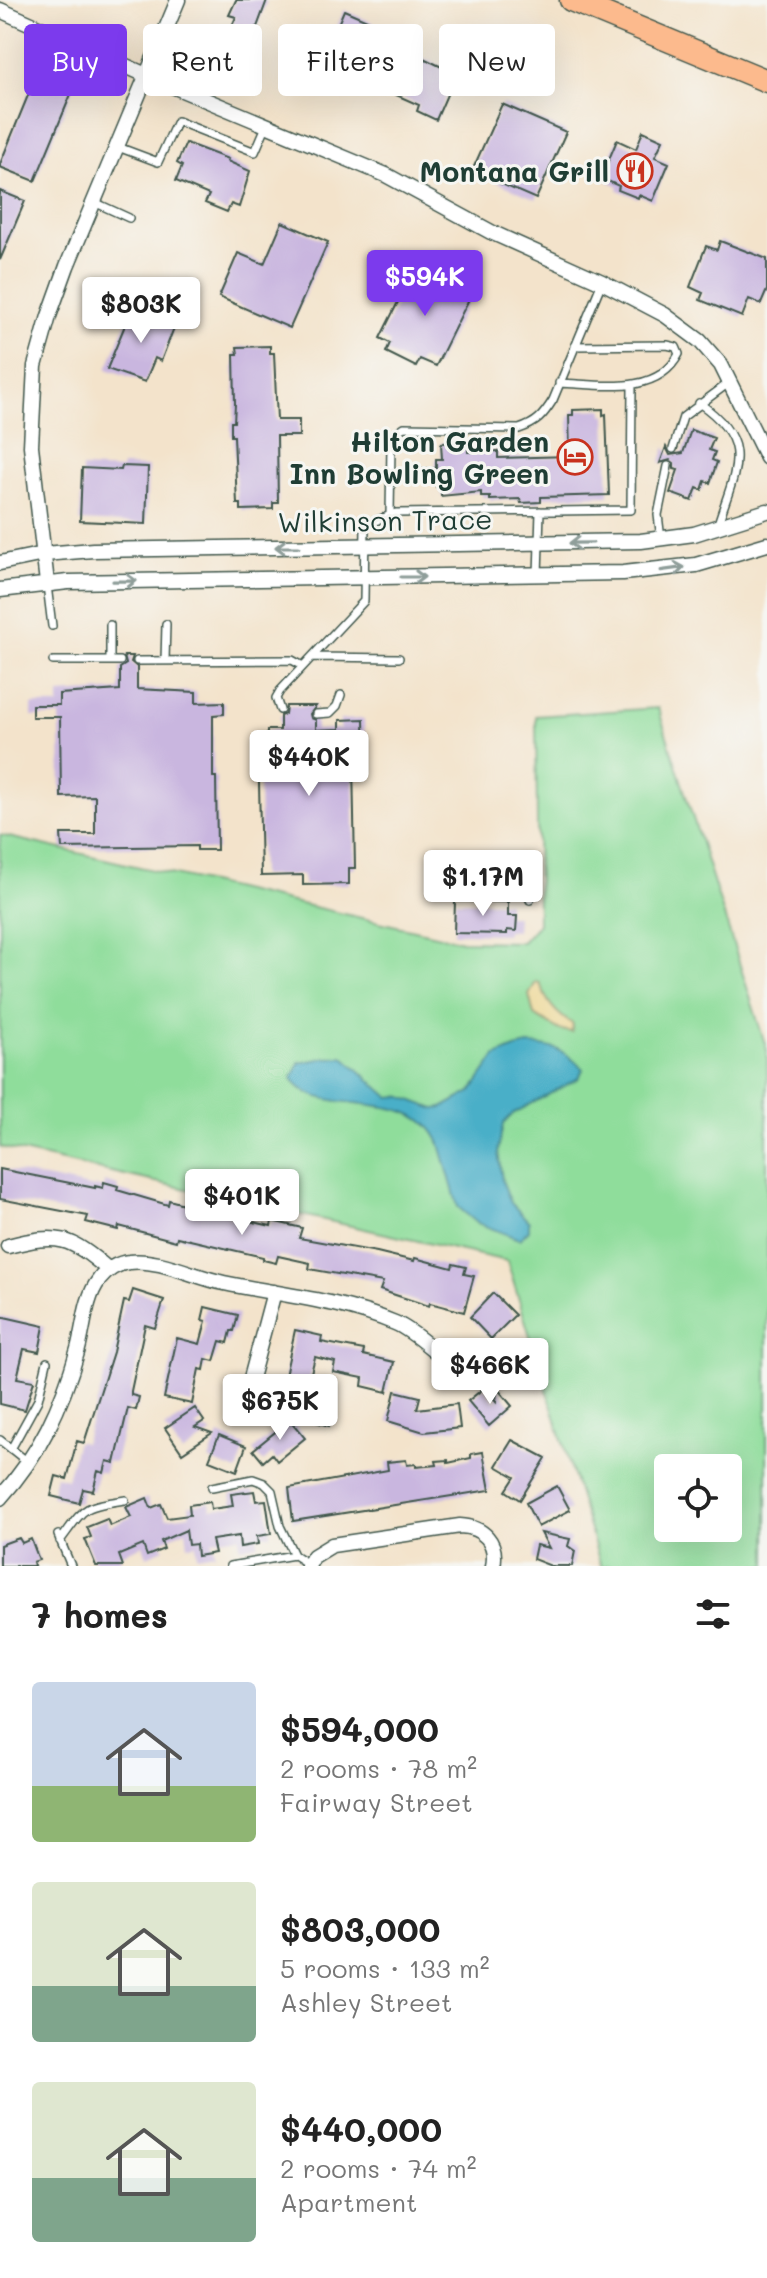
<!DOCTYPE html>
<html lang="en">
<head>
<meta charset="utf-8">
<style>
	:root { --surface:#fff; --page:#f2f2f2; --text:#222; --muted:#767676; --accent:#7c3aed }
	body { margin:0; font-family:Mali,sans-serif; background:var(--page); color:var(--text); height:100vh; display:flex; flex-direction:column; font-size:30px; white-space:nowrap }
	* { box-sizing:border-box; margin:0 }
	p { font-size:26px; color:var(--muted) }
	.icon { flex:none; width:44px; height:44px; fill:none; stroke:currentColor; stroke-width:2; stroke-linecap:round; stroke-linejoin:round }
	.map { position:relative; height:1566px; overflow:hidden }
	.panel { display:flex; flex-direction:column; background:var(--surface); flex:1 }
	.panel>* { flex:none }
	.guide { position:absolute; left:24px; top:24px; width:720px; height:72px; display:flex; gap:16px }
	.tools { position:absolute; left:654px; top:1454px; display:grid; gap:16px }
	.tools a { display:grid; place-items:center; width:88px; height:88px; border-radius:8px; background:var(--surface); box-shadow:0 8px 32px #0002; font-size:40px }
	.price { position:absolute; translate:-50% -68px; padding:0 18px; border-radius:8px; background:#fff; color:#222; font-size:26px; line-height:52px; filter:drop-shadow(0 2px 4px #0008) }
	.price::after { content:''; position:absolute; left:50%; top:48px; width:24px; height:18px; margin-left:-12px; background:inherit; clip-path:polygon(0 0,100% 0,50% 100%) }
	.price.current { background:var(--accent); color:#fff }
	ul { padding:0; list-style:none }
	li { display:flex; align-items:center; gap:24px; height:200px; padding:0 32px }
	li span { display:grid; place-items:center; flex:none; width:224px; height:160px; border-radius:8px; color:#555 }
	li>.icon { margin-inline-start:auto }
	span .icon { width:96px; height:96px; fill:#fffc; stroke-width:1 }
	li b { font-size:34px }
	h2 { display:flex; justify-content:space-between; align-items:center; height:96px; padding:0 32px; font-size:34px }
	.pill { padding:0 28px; border-radius:8px; background:var(--surface); box-shadow:0 8px 32px #0002; font-size:28px; line-height:72px }
	.pill.current { background:var(--accent); color:#fff }
	.map>svg:first-child { display:block }
	.green { fill:#8fdd9b; stroke:#578d68; stroke-width:2; fill-rule:evenodd }
	.sand { fill:#eeda9e; stroke:#868c69; stroke-width:2 }
	.water { fill:#48afc8; stroke:#34767e; stroke-width:2 }
	.building { fill:#c9b6df }
	.lines { fill:none; stroke-linecap:round; stroke-linejoin:round }
	.lane-casing { stroke:#3f564b; stroke-width:10 }
	.street-casing { stroke:#3f564b; stroke-width:17 }
	.primary-casing { stroke:#3f564b; stroke-width:25 }
	.lane { stroke:#fff; stroke-width:7 }
	.street { stroke:#fff; stroke-width:14 }
	.primary { stroke:#fcba8d; stroke-width:22 }
	.oneway { stroke:#8f9e9a }
	.labels { text-anchor:middle; dominant-baseline:central; stroke-width:6; stroke-linejoin:round; paint-order:stroke }
	.poi-label { font-size:28px; font-weight:bold; fill:#1f3d34; stroke:#f6f6f2; text-anchor:end }
	.street-label { font-size:28px; fill:#1f3d34; stroke:#f6f6f2 }
</style>
</head>
<body>
<div class="map">
<svg width="767" height="1566" viewBox="0 0 767 1566">
	<rect width="100%" height="100%" fill="#f6f6f2"/>
	<filter id="ink" filterUnits="userSpaceOnUse"><feTurbulence type="fractalNoise" baseFrequency=".0125" numOctaves="2"/><feDisplacementMap in="SourceGraphic" scale="16" xChannelSelector="R" yChannelSelector="G"/><feConvolveMatrix kernelMatrix="1 2 1 2 8 2 1 2 1" color-interpolation-filters="sRGB"/></filter>
	<filter id="wash" filterUnits="userSpaceOnUse"><feTurbulence type="fractalNoise" baseFrequency=".006" numOctaves="4" result="noise"/><feDisplacementMap in="SourceGraphic" scale="32" xChannelSelector="R" yChannelSelector="G"/><feGaussianBlur stdDeviation="1.8" result="paint"/><feColorMatrix in="noise" values="0 0 0 0 0 0 0 0 0 0 0 0 0 0 0 0 0 1.4 0 .05"/><feComposite in="paint" operator="in"/></filter>
	<g filter="url(#wash)">
		<rect width="100%" height="100%" fill="#f3e3cb"/>
		<path class="green" d="M658 708 767 1050V1566H601L507 1261 0 1147V835L462 941 522 942 538 924 536 716ZM668 1468H728V1528H668Z"/>
		<path class="sand" d="M536 982 540 983C546 1002 556 1014 573 1024L572 1032 560 1030 534 1015 529 995Z"/>
		<path class="water" d="M528 1045C555 1046 565 1050 583 1069L579 1078 514 1113 503 1124 498 1151 502 1180 511 1203 529 1222V1230L519 1239 477 1223 458 1207 440 1144C416 1083 315 1121 292 1078L299 1063 325 1058 344 1057 389 1097 400 1096 435 1109 442 1108 471 1092 496 1056 515 1048Z"/>
		<g id="blocks">
			<path class="building" d="M236 0H267L253 38 231 28 236 17 229 15Z
				M344 10 397 33 393 43 456 74 436 120 417 111 419 105 394 94 407 65 387 56 374 86 321 64Z
				M42 61 79 75 35 181 0 167V164Z
				M502 104 566 132 536 199 472 171Z
				M643 131 663 140 655 157 669 163 653 201 639 195 638 198 618 190 619 186 601 178 617 140 636 149Z
				M186 143 228 159 227 161 250 171 239 207 231 204 227 212 205 203 209 195 176 181 182 166 177 163Z
				M0 191 25 201 0 260Z
				M282 222 328 242 290 328 219 297 238 253 264 264Z
				M720 241 767 259V290L761 304 749 299 742 317 700 300 703 293 690 287 706 246 717 250Z
				M415 268 426 273 428 269 458 284 456 288 471 295 436 366 420 359 416 367 386 352 390 343 380 338Z
				M132 308 175 325 161 361 155 358 145 382 107 369Z
				M270 346V353H274L277 420H299V436H277L278 503H273V509L241 510V504H237L234 436H231V422H234L235 404 234 354H238L237 347Z
				M603 409V415L606 414 609 495 541 497V502L521 503 520 499 490 500V497H481V492L441 496V487H436V480H408V469L436 468V459H442L441 443 468 442V452L498 451V458L570 456 569 415H573V410Z
				M691 430 714 438 709 450 715 452 712 460 717 462 710 483 705 481 702 490 697 488 692 501 670 493 678 470 674 469V463L670 460 660 463 666 447 670 455 683 453Z
				M122 466 148 467 146 524 80 521 82 468 121 470Z
				M124 656H133L131 662 137 667V689L196 692V703L224 702V714L213 715V777H216L217 850H197V846L62 848 61 834H95V796L61 797 60 717H32V705H59V694L120 690V668L126 664Z
				M286 706H316L310 714 311 718 316 720V730L340 729V720L364 719 365 762H353L355 868H349V884L303 885V875L261 876 258 736H267V730H280V716L285 714Z
				M455 901 508 902V916H517L516 931 507 930V934L454 933Z
				M0 1169 95 1188V1186L103 1188 104 1182 118 1186 117 1190 168 1205 169 1200 202 1209 203 1206 229 1213 228 1216 271 1226 272 1221 302 1228 299 1238 377 1252 414 1261 415 1258 452 1268 453 1264 466 1267 464 1274 474 1276 464 1312 430 1303 429 1306 380 1290 383 1282 309 1269 310 1263 278 1256 276 1263 263 1260V1257L177 1237 176 1241 119 1226 118 1230 86 1222 88 1216 0 1199Z
				M133 1290 164 1300 155 1328 145 1325 131 1391V1395L139 1397 136 1410 128 1408 115 1463 107 1461 104 1473 98 1471 93 1491 83 1489 79 1503 51 1496 56 1476 67 1479 77 1441 84 1443 113 1352 124 1301 129 1302Z
				M493 1293 515 1315 491 1339 470 1317Z
				M205 1307 238 1315 234 1331H231L228 1343 220 1341 214 1361 206 1359 204 1370 199 1369 192 1404 164 1398 177 1338 200 1344 206 1321 202 1320Z
				M0 1316 44 1326 39 1352 24 1349 17 1378 34 1381 25 1410 0 1404Z
				M295 1330 322 1336 321 1342 364 1350 363 1355 394 1362 387 1392 362 1386 363 1378 333 1372 335 1362 315 1357 307 1389 286 1383 288 1377 285 1376Z
				M501 1352 524 1354 521 1381 498 1379Z
				M484 1388 496 1402 497 1388 512 1406 489 1426 468 1401Z
				M301 1390 336 1400 329 1426 293 1415Z
				M395 1391 420 1397 417 1409 457 1404 460 1428 424 1432 388 1421Z
				M195 1408 204 1421 195 1427 212 1433 182 1453 165 1428Z
				M290 1420 305 1438 277 1461 272 1454 263 1462 253 1450Z
				M219 1435 246 1446 237 1471 209 1460Z
				M512 1440 546 1458 520 1500 506 1491 515 1477 496 1466Z
				M483 1452 490 1490 293 1521 289 1488 388 1470 387 1462 406 1460 407 1465 416 1464V1467L437 1465 436 1461 448 1460V1463L471 1458V1454Z
				M557 1486 570 1510 538 1527 526 1503Z
				M254 1491 256 1501 266 1500 271 1534 257 1536 258 1544 240 1547 239 1536 212 1540 215 1553 197 1556 196 1544 188 1545 186 1530 161 1541 164 1549 147 1556 143 1545 119 1555 123 1566H96L85 1539 91 1537 87 1527 107 1519 110 1526 131 1517 126 1507 147 1498 151 1508 161 1504 167 1518 190 1515 189 1505 210 1502 211 1509 233 1506 231 1494Z
				M541 1533 570 1539 568 1546 575 1551 572 1566H551L533 1559 536 1545 549 1548Z
				M19 1538 22 1543 31 1539 39 1560 33 1562 34 1566H0V1545Z"/>
		</g>
	</g>
	<g filter="url(#ink)">
		<use href="#blocks" fill-opacity="0" stroke="#3f564b" stroke-width="2"/>
		<g class="lines">
			<defs>
				<path id="lane" d="M118 147 158 162 177 121 255 152 267 124
					M94 202 129 218
					M559 383C599 384 657 397 679 354L676 347 667 345 575 346
					M699 403C757 443 734 472 717 527
					M673 449 683 417 730 382
					M390 515 391 444 394 434 404 427 519 429C537 423 543 416 553 400L602 282
					M661 539 658 515 668 466
					M538 575 540 511
					M47 585 52 626
					M313 657 399 658
					M53 661H120
					M110 661V625
					M137 661 292 660 303 666
					M165 661 166 624
					M280 710 276 698 280 691 364 601 365 525 396 513 631 510 632 385
					M316 714 330 713 337 706 341 695
					M520 876 530 900
					M0 1440 29 1463
					M11 1449 38 1400 47 1362
					M212 1487 253 1479 264 1483 272 1491 280 1526 294 1555
					M58 1535 71 1566
					M60 1541C86 1506 81 1507 125 1500
					M230 1566 294 1555 308 1564"/>
				<path id="street" d="M0 10 146 75 386 175 491 232 602 282 665 315 700 341 721 365 767 458
					M0 563 44 554 93 550 641 541 694 534 767 511
					M47 583 31 446 35 366 49 316 67 266 178 0
					M0 590 68 582 623 573 696 565 767 544
					M8 1246C59 1233 69 1236 109 1270
					M246 1397 274 1292
					M0 1498C40 1454 62 1406 78 1349 84 1328 85 1298 99 1280 106 1270 118 1263 129 1262 160 1258 194 1277 224 1283 281 1295 340 1300 395 1323 412 1330 429 1347 444 1358
					M308 1566 314 1556 332 1545 460 1526C483 1527 498 1542 493 1566"/>
				<path id="primary" d="M571 0 767 81"/>
			</defs>
			<use href="#lane" class="lane-casing"/>
			<use href="#street" class="street-casing"/>
			<use href="#primary" class="primary-casing"/>
			<use href="#lane" class="lane"/>
			<use href="#street" class="street"/>
			<use href="#primary" class="primary"/>
		</g>
		<defs><path id="oneway-shaft" d="M-6 0H5M1.5-3L5.5 0L1.5 3" fill="none" stroke-width="1.6" stroke-linecap="round" stroke-linejoin="round" transform="scale(2)"/></defs>
		<g class="oneway">
			<use href="#oneway-shaft" transform="translate(581 543) rotate(179)"/>
			<use href="#oneway-shaft" transform="translate(287 547) rotate(180)"/>
			<use href="#oneway-shaft" transform="translate(673 569) rotate(-8)"/>
			<use href="#oneway-shaft" transform="translate(413 577)"/>
			<use href="#oneway-shaft" transform="translate(125 581) rotate(-1)"/>
		</g>
	</g>
	<defs>
		<symbol id="restaurant-ring" viewBox="-11 -11 22 22"><circle r="9.5" fill="#f6f6f2" stroke="#c8321e" stroke-width="1.5"/><path d="M-5-6h1v4h1v-4h1v4h1v-4h1v5L-1.5 .5V6h-2V.5L-5-1ZM5-6V6H3V1.5H1.5Q1.5-4 5-6Z" fill="#c8321e"/></symbol>
		<symbol id="hotel-ring" viewBox="-11 -11 22 22"><circle r="9.5" fill="#f6f6f2" stroke="#c8321e" stroke-width="1.5"/><path d="M-6-4.5h1.5V1H6V5H4.5V3h-9V5H-6ZM-4 0a1.8 1.8 0 1 1 3.6 0ZM.5 0V-2.5h3Q6-2.5 6 0Z" fill="#c8321e"/></symbol>
	</defs>
	<g fill-rule="evenodd">
		<use href="#restaurant-ring" x="615" y="151" width="40" height="40"/>
		<use href="#hotel-ring" x="555" y="437" width="40" height="40"/>
	</g>
	<g class="labels">
		<g class="poi-label">
			<text x="609" y="171">Montana Grill</text>
			<text x="549" y="441">Hilton Garden<tspan x="549" dy="32">Inn Bowling Green</tspan></text>
		</g>
		<g class="street-label">
			<text transform="translate(385 520) rotate(-1)">Wilkinson Trace</text>
		</g>
	</g>
</svg>
<div class="tools">
<a><svg class="icon" aria-label="locate" viewBox="0 0 24 24"><circle cx="12" cy="12" r="6"/><path d="M12 2v4M12 18v4M2 12h4M18 12h4"/></svg></a>
</div>
<b class="price current" style="left:425px;top:318px">$594K</b>
<b class="price" style="left:141px;top:345px">$803K</b>
<b class="price" style="left:309px;top:798px">$440K</b>
<b class="price" style="left:483px;top:918px">$1.17M</b>
<b class="price" style="left:242px;top:1237px">$401K</b>
<b class="price" style="left:490px;top:1406px">$466K</b>
<b class="price" style="left:280px;top:1442px">$675K</b>
<div class="guide">
<a class="pill current">Buy</a>
<a class="pill">Rent</a>
<a class="pill">Filters</a>
<a class="pill">New</a>
</div>
</div>
<section class="panel">
<h2>7 homes<svg class="icon" aria-label="filters" viewBox="0 0 24 24"><path d="M4 7h16M4 17h16"/><circle cx="9" cy="7" r="2"/><circle cx="15" cy="17" r="2"/></svg></h2>
<ul>
<li><span style="background:linear-gradient(#c9d6e8 65%,#8fb573 0)"><svg class="icon" aria-label="home" viewBox="0 0 24 24"><path d="M3 11l9-7 9 7M6 9v11h12V9"/></svg></span><div><b>$594,000</b><p>2 rooms · 78 m²</p><p>Fairway Street</p></div></li>
<li><span style="background:linear-gradient(#dfe7d0 65%,#7fa58c 0)"><svg class="icon" aria-label="home" viewBox="0 0 24 24"><path d="M3 11l9-7 9 7M6 9v11h12V9"/></svg></span><div><b>$803,000</b><p>5 rooms · 133 m²</p><p>Ashley Street</p></div></li>
<li><span style="background:linear-gradient(#dfe7d0 60%,#7fa58c 0)"><svg class="icon" aria-label="home" viewBox="0 0 24 24"><path d="M3 11l9-7 9 7M6 9v11h12V9"/></svg></span><div><b>$440,000</b><p>2 rooms · 74 m²</p><p>Apartment</p></div></li>
</ul>
</section>
</body>
</html>
